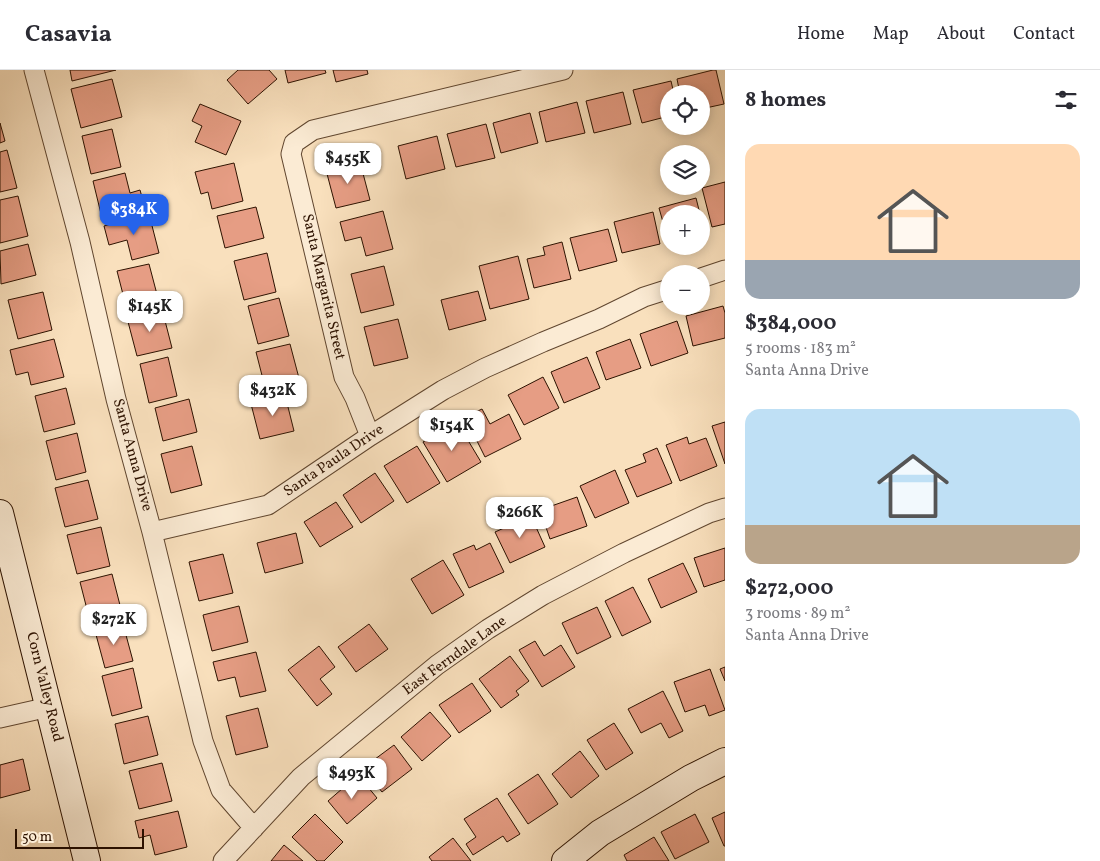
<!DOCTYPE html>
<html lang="en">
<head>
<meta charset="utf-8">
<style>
	:root { --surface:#fff; --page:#f2f2f3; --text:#2b2b33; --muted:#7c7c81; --line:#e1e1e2; --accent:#2563eb }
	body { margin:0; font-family:Vollkorn,serif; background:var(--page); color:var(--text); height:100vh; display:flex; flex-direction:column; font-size:19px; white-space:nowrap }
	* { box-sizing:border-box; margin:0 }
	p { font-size:16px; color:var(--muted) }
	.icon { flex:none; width:28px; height:28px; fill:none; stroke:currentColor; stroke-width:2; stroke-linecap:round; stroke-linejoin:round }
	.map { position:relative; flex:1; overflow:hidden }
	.drawer { display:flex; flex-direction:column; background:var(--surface); width:375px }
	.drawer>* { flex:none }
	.fabs { position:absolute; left:660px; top:15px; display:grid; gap:10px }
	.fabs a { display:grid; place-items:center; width:50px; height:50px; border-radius:50%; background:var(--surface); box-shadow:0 2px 12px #0003; font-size:25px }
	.scale { position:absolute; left:15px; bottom:12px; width:129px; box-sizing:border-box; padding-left:5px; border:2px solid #2d1200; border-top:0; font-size:14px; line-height:18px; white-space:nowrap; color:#2d1200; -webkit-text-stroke:4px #fbebd4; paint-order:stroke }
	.price { position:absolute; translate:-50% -42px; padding:0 11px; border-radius:10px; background:#fff; color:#222; font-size:16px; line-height:32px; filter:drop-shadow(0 1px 2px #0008) }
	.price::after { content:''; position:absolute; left:50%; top:30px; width:15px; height:11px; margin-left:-8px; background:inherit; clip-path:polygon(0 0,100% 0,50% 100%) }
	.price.current { background:var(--accent); color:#fff }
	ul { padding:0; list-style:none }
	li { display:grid; align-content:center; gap:10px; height:265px; padding:0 20px }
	li span { display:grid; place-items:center; height:155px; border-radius:15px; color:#555 }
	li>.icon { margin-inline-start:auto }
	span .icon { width:90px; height:90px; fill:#fffc; stroke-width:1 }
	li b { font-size:21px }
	h2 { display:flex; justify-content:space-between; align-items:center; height:60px; padding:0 20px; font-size:21px }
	header { display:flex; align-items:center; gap:30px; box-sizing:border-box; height:70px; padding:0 25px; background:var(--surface); border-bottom:1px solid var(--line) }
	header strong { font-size:24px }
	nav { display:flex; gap:28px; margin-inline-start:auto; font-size:18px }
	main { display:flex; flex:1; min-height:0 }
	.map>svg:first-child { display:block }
	.building { fill:#e69d84; stroke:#2d1200 }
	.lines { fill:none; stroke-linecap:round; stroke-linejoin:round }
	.street-casing { stroke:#60462f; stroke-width:21 }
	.secondary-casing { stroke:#2d1200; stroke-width:28 }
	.street { stroke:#fbebd4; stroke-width:19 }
	.secondary { stroke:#fbebd4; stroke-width:26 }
	.labels { text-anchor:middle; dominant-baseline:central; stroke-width:4; stroke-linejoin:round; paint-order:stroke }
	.street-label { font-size:15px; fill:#2d1200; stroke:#fbebd4 }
</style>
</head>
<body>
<header>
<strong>Casavia</strong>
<nav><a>Home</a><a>Map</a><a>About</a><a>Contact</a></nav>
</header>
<main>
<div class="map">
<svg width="725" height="791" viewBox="0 0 725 791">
	<rect width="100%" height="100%" fill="#f9e0bd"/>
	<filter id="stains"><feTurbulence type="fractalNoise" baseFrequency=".004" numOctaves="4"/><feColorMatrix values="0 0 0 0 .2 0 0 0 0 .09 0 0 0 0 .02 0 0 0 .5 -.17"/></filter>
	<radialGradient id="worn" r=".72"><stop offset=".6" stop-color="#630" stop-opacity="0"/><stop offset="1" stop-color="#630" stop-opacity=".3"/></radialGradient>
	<path class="building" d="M70 0H116L72 11Z
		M238 0H269L277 9 248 34 227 10Z
		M285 0H325L326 3 288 13Z
		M333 0H367L368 4 336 12Z
		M713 0H716L724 34 701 39V24H680L677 9Z
		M112 9 122 47 81 58 71 19Z
		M671 11 674 24H669V46L642 53 633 20Z
		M623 22 631 54 594 63 586 31Z
		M577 32 585 63 546 72 539 42Z
		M200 34 241 51 226 85 195 72 202 56 192 51Z
		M530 43 538 73 501 83 493 53Z
		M0 53 5 71 0 73Z
		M486 54 495 88 456 97 447 64Z
		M112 59 121 97 91 104 82 66Z
		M437 66 445 99 406 109 398 76Z
		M7 80 17 118 0 122V82Z
		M360 92 370 130 336 138 326 100Z
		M234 93 243 131 212 139 208 122 201 124 195 102Z
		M125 103 130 123 140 120 145 138 102 148 93 111Z
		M725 112V154L712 157 702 118Z
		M18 126 28 166 0 173V130Z
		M696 128 700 144H669V170H668L659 138Z
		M256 137 264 168 225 178 217 146Z
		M383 141 393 179 366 186 361 167 345 171 340 152Z
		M653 142 660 174 622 183 614 152Z
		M149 144 159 183 132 190 127 170 109 175 104 156Z
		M608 159 617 191 579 201 570 168Z
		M562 172 571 209 534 218 527 189 545 185 543 177Z
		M28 174 36 205 1 214 0 181Z
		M267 183 276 222 244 230 234 191Z
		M518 186 529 229 490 239 479 196Z
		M149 194 159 232 127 240 117 201Z
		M384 196 394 235 361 243 351 204Z
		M478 221 486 250 449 260 441 230Z
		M43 222 52 260 18 269 8 230Z
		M279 228 289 266 258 274 248 236Z
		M723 236 725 243V268L693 276 686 246Z
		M162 239 172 278 137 286 127 248Z
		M398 249 408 288 374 296 364 257Z
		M677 251 688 283 651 296 640 264Z
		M54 269 64 307 31 315 28 302 16 305 10 280Z
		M630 269 641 298 606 310 596 282Z
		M290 274 300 312 266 321 256 282Z
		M168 287 177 326 149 333 140 294Z
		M587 287 600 318 564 333 551 302Z
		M543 307 559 338 524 355 508 325Z
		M66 318 75 354 44 362 35 326Z
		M285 325 294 361 260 369 251 334Z
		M189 329 197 362 163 371 155 338Z
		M482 339 490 354 509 344 521 369 485 387 465 347Z
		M457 352 481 392 447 412 423 372Z
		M725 352V394L712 356Z
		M77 363 86 402 56 410 46 371Z
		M687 367 689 374 706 368 717 396 680 411 666 375Z
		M192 376 202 415 171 423 161 384Z
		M417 376 440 413 407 433 384 396Z
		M657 378 672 413 637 427 625 400 646 392 643 384Z
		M615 400 629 433 595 448 580 416Z
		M375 403 394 431 361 453 343 425Z
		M88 410 98 449 65 457 55 418Z
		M577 427 587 456 550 469 540 440Z
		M336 432 353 457 320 477 304 452Z
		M531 446 545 477 510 493 495 462Z
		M101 457 110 496 77 504 67 465Z
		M296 463 303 493 265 503 257 473Z
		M490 473 504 502 469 518 453 484 474 475 476 480Z
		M725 478V510L704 517 694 488Z
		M223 484 233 523 199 531 189 492Z
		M443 490 464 525 432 544 411 509Z
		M683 493 697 522 661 538 648 509Z
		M112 504 122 543 90 551 80 512Z
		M633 517 651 552 622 566 605 531Z
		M239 536 248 572 212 581 203 545Z
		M597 537 611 567 577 584 562 553Z
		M123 554 133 591 105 598 95 561Z
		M369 554 388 579 356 602 338 577Z
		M535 571 544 586 561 575 575 597 542 617 519 580Z
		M319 576 335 597 320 609 332 624 317 636 288 600Z
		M256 582 266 621 240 627 235 607 218 611 213 592Z
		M510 586 529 611 516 621 519 625 501 638 479 609Z
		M725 597V611L720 599Z
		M133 598 142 638 112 646 102 606Z
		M710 599 725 640 709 646 705 635 685 642 674 612Z
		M472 613 491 641 459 663 439 635Z
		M663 621 683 661 669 668 661 653 641 663 628 639Z
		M258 638 268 677 236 685 226 646Z
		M430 642 451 666 422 691 401 667Z
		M148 646 158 685 124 694 115 654Z
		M614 653 633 683 606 700 587 670Z
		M394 675 412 699 382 722 363 698Z
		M580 681 599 706 571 728 552 704Z
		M23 689 30 720 0 728V695Z
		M162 693 172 731 139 739 129 701Z
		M538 704 558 734 528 754 508 724Z
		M358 705 377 728 347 754 328 731Z
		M497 728 520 764 507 772 503 766 473 785 466 774 476 767 464 749Z
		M178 741 187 777 155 785 150 765 139 768 135 751Z
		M725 742V776H724L712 748Z
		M315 744 343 772 324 791H317L292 767Z
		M695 744 709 772 675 789 661 762Z
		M654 767 669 791H627L624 785Z
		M453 768 471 791H432L429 787Z
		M284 775 303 791H271Z"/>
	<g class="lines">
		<defs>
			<path id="street" d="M34 0 80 172 116 329 152 462 203 671 221 720 254 758
				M701 208 725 200
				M370 366 355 328 344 307 291 84 294 73 313 60 563 0
				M152 462 268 435 370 366 443 320 485 298 543 272 599 249 644 227 669 219
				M0 648 49 637
				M223 791 301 707 437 595 488 559 543 525 624 483 709 443 725 438"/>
			<path id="secondary" d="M0 443 87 791
				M565 791 600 763 691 708 725 691"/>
		</defs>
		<use href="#street" class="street-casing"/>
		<use href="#secondary" class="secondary-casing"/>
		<use href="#street" class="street"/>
		<use href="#secondary" class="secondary"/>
	</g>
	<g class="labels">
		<g class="street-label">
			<text transform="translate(323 217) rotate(77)">Santa Margarita Street</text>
			<text transform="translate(132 385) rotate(75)">Santa Anna Drive</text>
			<text transform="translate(334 391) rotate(-34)">Santa Paula Drive</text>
			<text transform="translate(455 586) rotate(-36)">East Ferndale Lane</text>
			<text transform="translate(44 617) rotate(76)">Corn Valley Road</text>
		</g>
	</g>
	<rect width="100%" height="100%" filter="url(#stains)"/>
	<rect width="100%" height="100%" fill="url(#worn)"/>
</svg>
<div class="fabs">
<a><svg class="icon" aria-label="locate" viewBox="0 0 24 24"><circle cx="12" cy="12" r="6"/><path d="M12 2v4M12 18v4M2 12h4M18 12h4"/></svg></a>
<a><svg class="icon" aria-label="layers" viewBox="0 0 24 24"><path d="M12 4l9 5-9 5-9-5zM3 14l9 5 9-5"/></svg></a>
<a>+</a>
<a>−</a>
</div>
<div class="scale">50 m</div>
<b class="price" style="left:348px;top:115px">$455K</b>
<b class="price current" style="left:134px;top:166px">$384K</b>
<b class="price" style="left:150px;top:263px">$145K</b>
<b class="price" style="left:273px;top:347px">$432K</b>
<b class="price" style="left:452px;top:382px">$154K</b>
<b class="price" style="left:520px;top:469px">$266K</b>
<b class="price" style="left:114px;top:576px">$272K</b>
<b class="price" style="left:352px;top:730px">$493K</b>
</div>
<section class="drawer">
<h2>8 homes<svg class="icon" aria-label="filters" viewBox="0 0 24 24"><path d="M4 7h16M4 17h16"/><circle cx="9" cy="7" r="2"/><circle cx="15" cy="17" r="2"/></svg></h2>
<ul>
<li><span style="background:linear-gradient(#ffd9b3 75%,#9aa5b1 0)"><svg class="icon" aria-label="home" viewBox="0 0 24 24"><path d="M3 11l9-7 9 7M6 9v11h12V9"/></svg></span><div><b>$384,000</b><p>5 rooms · 183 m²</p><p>Santa Anna Drive</p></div></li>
<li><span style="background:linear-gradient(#bfe0f5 75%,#b9a48a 0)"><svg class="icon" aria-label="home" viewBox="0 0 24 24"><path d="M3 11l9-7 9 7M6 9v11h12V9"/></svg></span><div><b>$272,000</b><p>3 rooms · 89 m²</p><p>Santa Anna Drive</p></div></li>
</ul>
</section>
</main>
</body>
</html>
